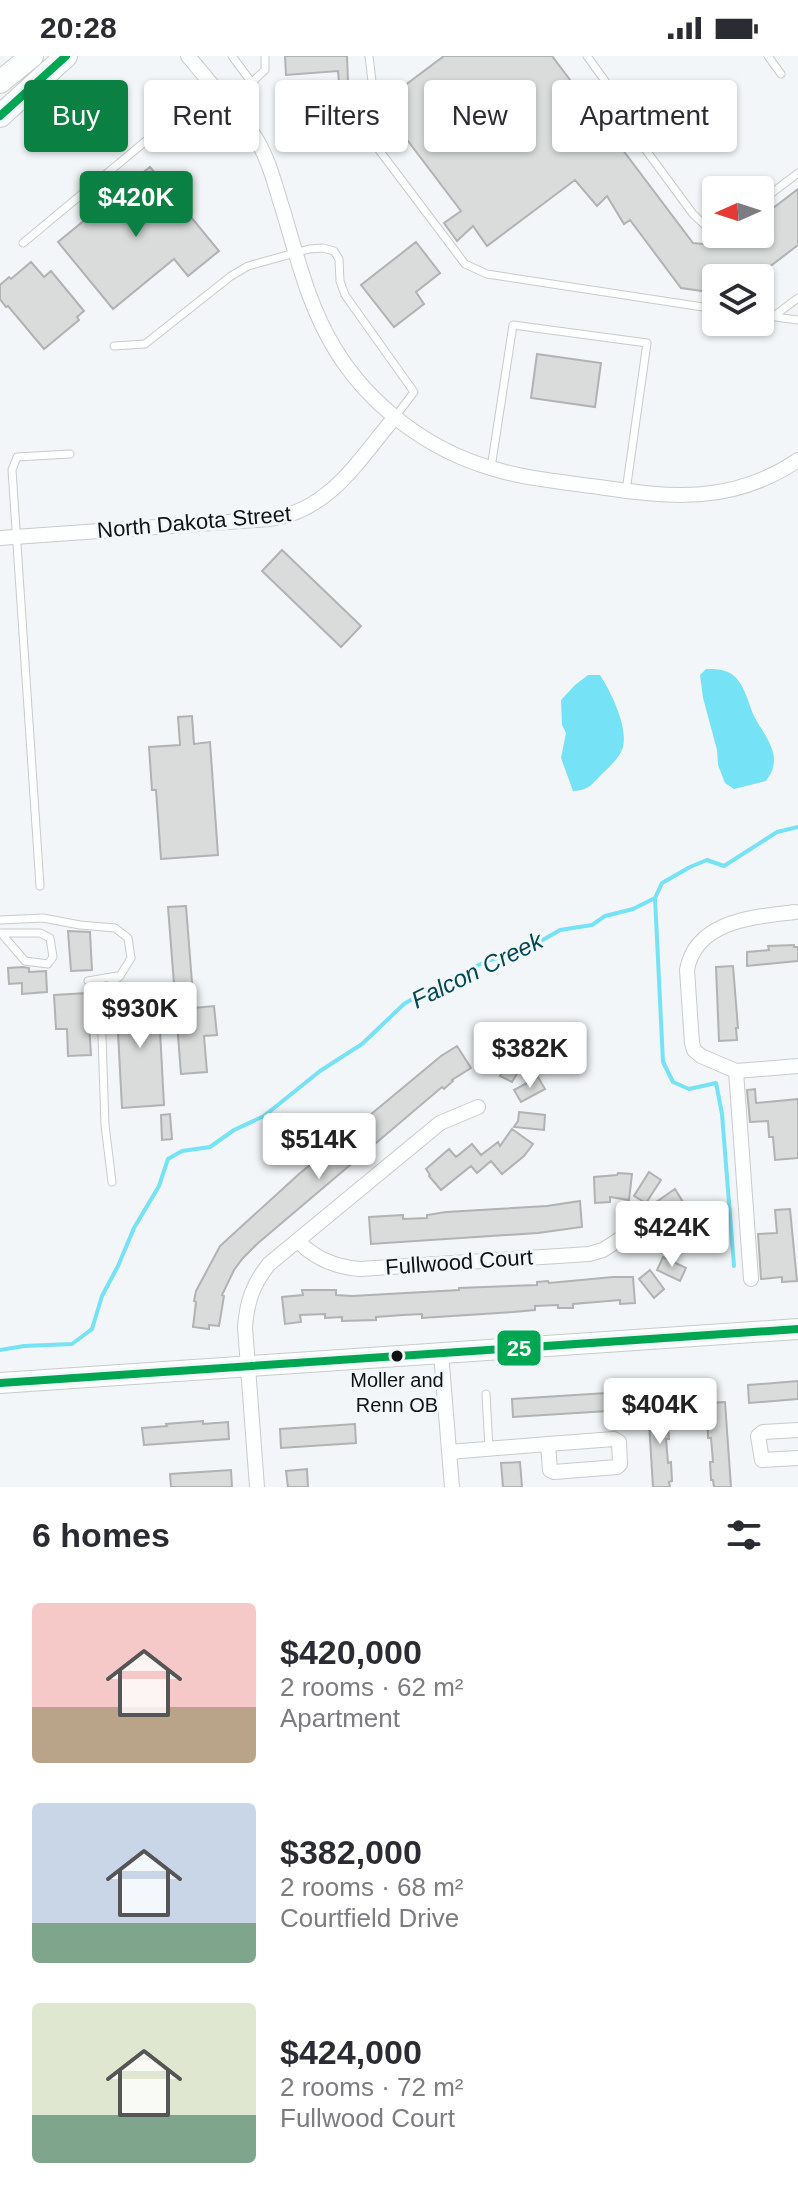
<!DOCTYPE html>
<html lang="en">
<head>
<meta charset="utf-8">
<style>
	:root { --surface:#fff; --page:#f2f2f3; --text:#2b2b33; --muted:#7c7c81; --accent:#0b8043 }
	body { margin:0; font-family:Arial,sans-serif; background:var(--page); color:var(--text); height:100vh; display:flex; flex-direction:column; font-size:30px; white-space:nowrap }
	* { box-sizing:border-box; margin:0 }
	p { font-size:26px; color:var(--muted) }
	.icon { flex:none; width:44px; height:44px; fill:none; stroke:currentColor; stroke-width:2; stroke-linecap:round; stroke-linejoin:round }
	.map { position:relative; height:1431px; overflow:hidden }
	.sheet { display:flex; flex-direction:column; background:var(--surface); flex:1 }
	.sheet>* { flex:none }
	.hud { position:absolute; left:24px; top:24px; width:750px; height:72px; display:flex; gap:16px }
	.needle { width:52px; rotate:267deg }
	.controls { position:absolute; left:702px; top:120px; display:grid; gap:16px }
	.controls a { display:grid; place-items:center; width:72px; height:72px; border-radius:8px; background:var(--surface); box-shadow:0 2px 6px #0004; font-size:40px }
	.price { position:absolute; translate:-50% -68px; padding:0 18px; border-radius:8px; background:#fff; color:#222; font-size:26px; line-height:52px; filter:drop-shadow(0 2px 4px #0008) }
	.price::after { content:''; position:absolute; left:50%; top:48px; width:24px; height:18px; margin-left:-12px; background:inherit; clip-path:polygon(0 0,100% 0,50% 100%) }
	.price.active { background:var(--accent); color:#fff }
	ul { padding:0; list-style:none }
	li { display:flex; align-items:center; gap:24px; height:200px; padding:0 32px }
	li span { display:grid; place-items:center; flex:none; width:224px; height:160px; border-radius:8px; color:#555 }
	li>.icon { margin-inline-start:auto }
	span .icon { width:96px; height:96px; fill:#fffc; stroke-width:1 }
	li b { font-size:34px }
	h2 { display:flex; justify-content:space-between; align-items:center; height:96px; padding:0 32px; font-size:34px }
	.pill { padding:0 28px; border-radius:8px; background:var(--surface); box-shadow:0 2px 6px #0004; font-size:28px; line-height:72px }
	.pill.active { background:var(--accent); color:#fff }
	.status { display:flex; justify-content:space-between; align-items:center; height:56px; padding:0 40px; background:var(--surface); direction:ltr }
	.status svg { height:22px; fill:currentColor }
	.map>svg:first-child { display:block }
	.water { fill:#75e2f5 }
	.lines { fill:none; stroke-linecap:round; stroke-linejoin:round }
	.stream { stroke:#75e2f5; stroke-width:4 }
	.building { fill:#dadbdb; stroke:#b1b2b2; stroke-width:2 }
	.lane-casing { stroke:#c8cbcb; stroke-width:9 }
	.street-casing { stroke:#c8cbcb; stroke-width:16 }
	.secondary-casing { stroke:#c8cbcb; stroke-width:22 }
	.primary-casing { stroke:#c8cbcb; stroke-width:24 }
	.lane { stroke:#fdfefe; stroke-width:7 }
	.street { stroke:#fdfefe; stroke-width:14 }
	.secondary { stroke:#fdfefe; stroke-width:20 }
	.primary { stroke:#fdfefe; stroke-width:22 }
	.bus-1-casing { stroke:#f2f7f9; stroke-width:14 }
	.bus-1 { stroke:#00a651; stroke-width:8 }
	.bus-dot { fill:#111313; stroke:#f2f7f9; stroke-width:3 }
	.labels { text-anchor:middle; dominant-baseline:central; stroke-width:6; stroke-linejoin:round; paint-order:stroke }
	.bus-label { font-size:20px; fill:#111313; stroke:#f2f7f9 }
	.street-label { font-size:22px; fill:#111313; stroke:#f2f7f9 }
	.water-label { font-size:24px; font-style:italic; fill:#024853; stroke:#f2f7f9 }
	.line-badge { stroke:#f2f7f9; stroke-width:3 }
	.badge-label { font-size:22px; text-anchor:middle; font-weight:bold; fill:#fff }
</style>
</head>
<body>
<div class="status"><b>20:28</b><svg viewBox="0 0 49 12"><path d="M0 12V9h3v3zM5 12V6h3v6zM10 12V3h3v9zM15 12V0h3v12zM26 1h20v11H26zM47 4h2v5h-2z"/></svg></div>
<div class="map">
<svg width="798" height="1431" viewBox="0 0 798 1431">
	<rect width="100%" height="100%" fill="#f3f6f8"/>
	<path class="water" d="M706 613C714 613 723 613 730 617 745 626 748 648 755 662 762 675 772 686 774 702 774 712 772 716 766 725L734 733 725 727 718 709 717 694 703 642 700 619Z
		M588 619H600C611 636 628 670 623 691 620 702 607 713 599 721 591 730 585 735 573 735L561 702 566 677 562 669 561 644 575 629Z"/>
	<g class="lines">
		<path class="stream" d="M655 842 663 1006 673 1026 689 1033 716 1027 722 1058 734 1210
			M0 1294 24 1290 72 1288 92 1273 102 1240 118 1210 134 1172 159 1130 168 1103 182 1095 210 1091 234 1074 264 1060 320 1015 362 988 404 948 429 933 487 905 529 892 560 874 592 869 605 860 633 853 655 842 662 827 690 811 707 804 724 810 777 776 798 771"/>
	</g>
	<path class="building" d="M285 0H347L348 26 339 27 338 15 286 19Z
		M444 0H552L693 187 724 190 740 178H760V162L798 133V189L755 222H716V237L681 232 630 164 624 168 607 140 597 150 575 124 487 190 473 170 457 185 444 167 461 155 380 48Z
		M150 111 219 195 188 220 174 203 113 253 58 186 86 163 88 146 104 148Z
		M416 186 440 217 416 236 424 248 394 271 361 229Z
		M31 206 44 221 51 215 84 255 77 261 79 264 44 293 8 250 6 251 0 243V229L9 221 11 223Z
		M537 298 601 307 595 351 531 342Z
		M282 494 361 570 341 591 262 515Z
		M192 660 194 688 210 686 218 799 161 803 156 734H152L149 691 180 689 178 661Z
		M186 850 194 952 214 950 217 979 204 980 207 1016 181 1018 168 851Z
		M68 875 90 876 92 914 71 915Z
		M794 889V891H798V905L747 910V896L769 894 768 890Z
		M733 910 738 972H736L737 984 719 985 716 911Z
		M23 911 29 912V916L46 915 47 936 22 938V927L9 928 8 912Z
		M87 937 91 999 68 1000 67 973H56L54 939Z
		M158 937 164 1049 122 1052 116 939Z
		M490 985 492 1011H477L476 986Z
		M457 990 471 1012 452 1024 453 1025 444 1033 442 1031 257 1188 243 1202 234 1214 222 1239 224 1240 219 1270 209 1269V1273L193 1271 196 1246 194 1245 196 1235 220 1190 299 1118 441 1000Z
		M515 996 526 1003 512 1026 500 1020Z
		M538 1021 545 1033 521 1046 514 1034Z
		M755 1033 756 1047 798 1043V1102L775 1104 773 1081H769L768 1065 750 1066 747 1034Z
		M519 1056 545 1059 544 1074 514 1071 518 1065Z
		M170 1058 172 1083 162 1084 161 1059Z
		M512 1073 533 1088 524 1100 502 1118 491 1105 477 1117 471 1110 441 1134 429 1120 430 1119 426 1113 449 1093 456 1101 472 1088 481 1099 498 1086 500 1090Z
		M649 1116 661 1124 646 1147 634 1140Z
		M618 1117 632 1118 629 1144 610 1141V1146L595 1147 594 1121 617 1119Z
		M675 1133 683 1146 661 1160 652 1149Z
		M580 1145 582 1171 538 1177 371 1188 369 1161 403 1159V1163L427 1162V1159L446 1156 547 1150Z
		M790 1153 797 1225 782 1226V1221L761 1223 758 1178 777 1177 775 1154Z
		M691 1162 695 1195 667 1196 664 1164Z
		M663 1201 686 1212 680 1225 657 1214Z
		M650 1214 664 1233 654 1242 639 1223Z
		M613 1221H633L635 1247 620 1248V1244L573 1248V1252H558V1249L535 1250V1254L513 1256 422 1262V1258L403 1259 376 1261V1264L342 1265V1261L325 1262V1258L300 1259 301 1266 285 1268 282 1241 303 1239 302 1234H336V1239L352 1240 459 1234V1232L537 1229V1226L548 1225 549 1227Z
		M798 1325V1343L749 1347 748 1329Z
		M622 1336 624 1354 513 1361 512 1343Z
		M725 1346 731 1431H714L713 1424H711L710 1406H713L711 1382H708L707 1347Z
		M666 1349 669 1383H666L668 1407 671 1406 672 1425 669 1426 670 1431H653L648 1350Z
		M203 1365V1368L228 1366 229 1383 144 1389 142 1372 167 1370 166 1368Z
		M355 1368 356 1387 281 1392 280 1373Z
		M520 1406 522 1431H503L501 1407Z
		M307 1413 308 1431H288L286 1415Z
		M231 1414 232 1431H171L170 1418Z"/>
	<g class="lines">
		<defs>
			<path id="lane" d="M232 0 252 27
				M369 0 372 25 366 51 373 86 465 208 487 218 716 253
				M587 0 608 29 614 51 634 78 693 158 711 175H716
				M768 0 781 18
				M228 49 265 14V0
				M760 146 798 117
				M23 187 212 30
				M760 259 798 264
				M774 260 798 242
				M114 290 145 288 231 220 248 210 309 193 323 192 334 195 339 203 340 225 345 239 414 336 395 361
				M491 412 513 269 647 287 626 435
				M40 830 12 414 17 401 70 398
				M0 864 43 862 80 869 115 872 128 882 131 902 120 920 105 933 101 951 105 1069 112 1126
				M0 877H40L50 882 53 901 48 908 25 905 1 877
				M105 933 88 925 117 920
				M486 1338 489 1393"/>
			<path id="street" d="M188 0 253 78C268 100 274 126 282 151 297 200 308 249 335 293 369 349 428 394 491 412 526 423 563 426 599 431 672 442 733 448 798 404
				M0 482 270 463C330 455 359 403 395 361
				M795 856C755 861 696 864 687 914L692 987 694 994 701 1000 736 1015 798 1010
				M736 1015 751 1223
				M298 1185C315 1203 335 1211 360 1213L589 1198 603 1194 623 1181
				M441 1297 452 1431
				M798 1374 763 1376 758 1380 762 1404 798 1402
				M614 1383 619 1386 620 1408 617 1411 554 1416 550 1414 548 1388Z
				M449 1396 548 1388
				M257 1431 245 1271C247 1245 253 1228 269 1208L440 1067 478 1051"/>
			<path id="secondary" d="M0 1327 798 1273"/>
			<path id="primary" d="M0 26 32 0
				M0 60 66 0"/>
		</defs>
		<use href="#lane" class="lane-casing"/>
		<use href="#street" class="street-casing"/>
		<use href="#secondary" class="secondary-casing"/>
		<use href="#primary" class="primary-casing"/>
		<use href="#lane" class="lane"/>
		<use href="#street" class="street"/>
		<use href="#secondary" class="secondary"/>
		<use href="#primary" class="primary"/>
		<defs>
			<path id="bus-1" d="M0 60 66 0
				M0 1327 798 1273"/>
		</defs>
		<use href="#bus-1" class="bus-1-casing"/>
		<use href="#bus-1" class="bus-1"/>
	</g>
	<circle class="bus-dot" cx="397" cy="1300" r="7"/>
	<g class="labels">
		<g class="bus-label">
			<text x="397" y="1324">Moller and<tspan x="397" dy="25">Renn OB</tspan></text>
		</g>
		<g class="street-label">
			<text transform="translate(194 466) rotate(-5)">North Dakota Street</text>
			<text transform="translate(459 1206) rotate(-4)">Fullwood Court</text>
		</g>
		<g class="water-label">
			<text transform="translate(477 914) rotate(-26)">Falcon Creek</text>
		</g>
	</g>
	<rect class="line-badge" x="496" y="1273" width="46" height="38" rx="8" fill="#00a651"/>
	<g class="badge-label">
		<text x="519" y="1300">25</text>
	</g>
</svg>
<div class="controls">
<a><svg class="needle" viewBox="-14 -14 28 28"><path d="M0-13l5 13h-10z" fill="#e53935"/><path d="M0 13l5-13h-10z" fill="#7c7c81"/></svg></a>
<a><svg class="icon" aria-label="layers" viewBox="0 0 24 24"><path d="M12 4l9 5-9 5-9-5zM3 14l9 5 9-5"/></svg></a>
</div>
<b class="price active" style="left:136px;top:183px">$420K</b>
<b class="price" style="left:140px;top:994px">$930K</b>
<b class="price" style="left:530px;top:1034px">$382K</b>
<b class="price" style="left:319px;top:1125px">$514K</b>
<b class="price" style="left:672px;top:1213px">$424K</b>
<b class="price" style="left:660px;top:1390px">$404K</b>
<div class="hud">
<a class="pill active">Buy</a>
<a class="pill">Rent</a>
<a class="pill">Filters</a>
<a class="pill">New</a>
<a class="pill">Apartment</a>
</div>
</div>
<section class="sheet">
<h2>6 homes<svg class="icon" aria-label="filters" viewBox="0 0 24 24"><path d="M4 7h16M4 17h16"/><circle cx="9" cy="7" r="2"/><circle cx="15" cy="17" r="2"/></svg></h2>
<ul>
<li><span style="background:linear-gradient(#f6c9c9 65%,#b9a48a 0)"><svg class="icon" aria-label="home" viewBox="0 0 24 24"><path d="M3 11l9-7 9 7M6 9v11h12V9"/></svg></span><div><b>$420,000</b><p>2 rooms · 62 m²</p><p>Apartment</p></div></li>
<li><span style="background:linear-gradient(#c9d6e8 75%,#7fa58c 0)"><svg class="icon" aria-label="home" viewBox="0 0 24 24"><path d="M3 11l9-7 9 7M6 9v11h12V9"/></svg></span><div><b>$382,000</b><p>2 rooms · 68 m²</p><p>Courtfield Drive</p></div></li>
<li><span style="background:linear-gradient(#dfe7d0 70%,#7fa58c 0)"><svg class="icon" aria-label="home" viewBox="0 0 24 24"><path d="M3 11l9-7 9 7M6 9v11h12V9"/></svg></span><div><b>$424,000</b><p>2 rooms · 72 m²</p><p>Fullwood Court</p></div></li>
</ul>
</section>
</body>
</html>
